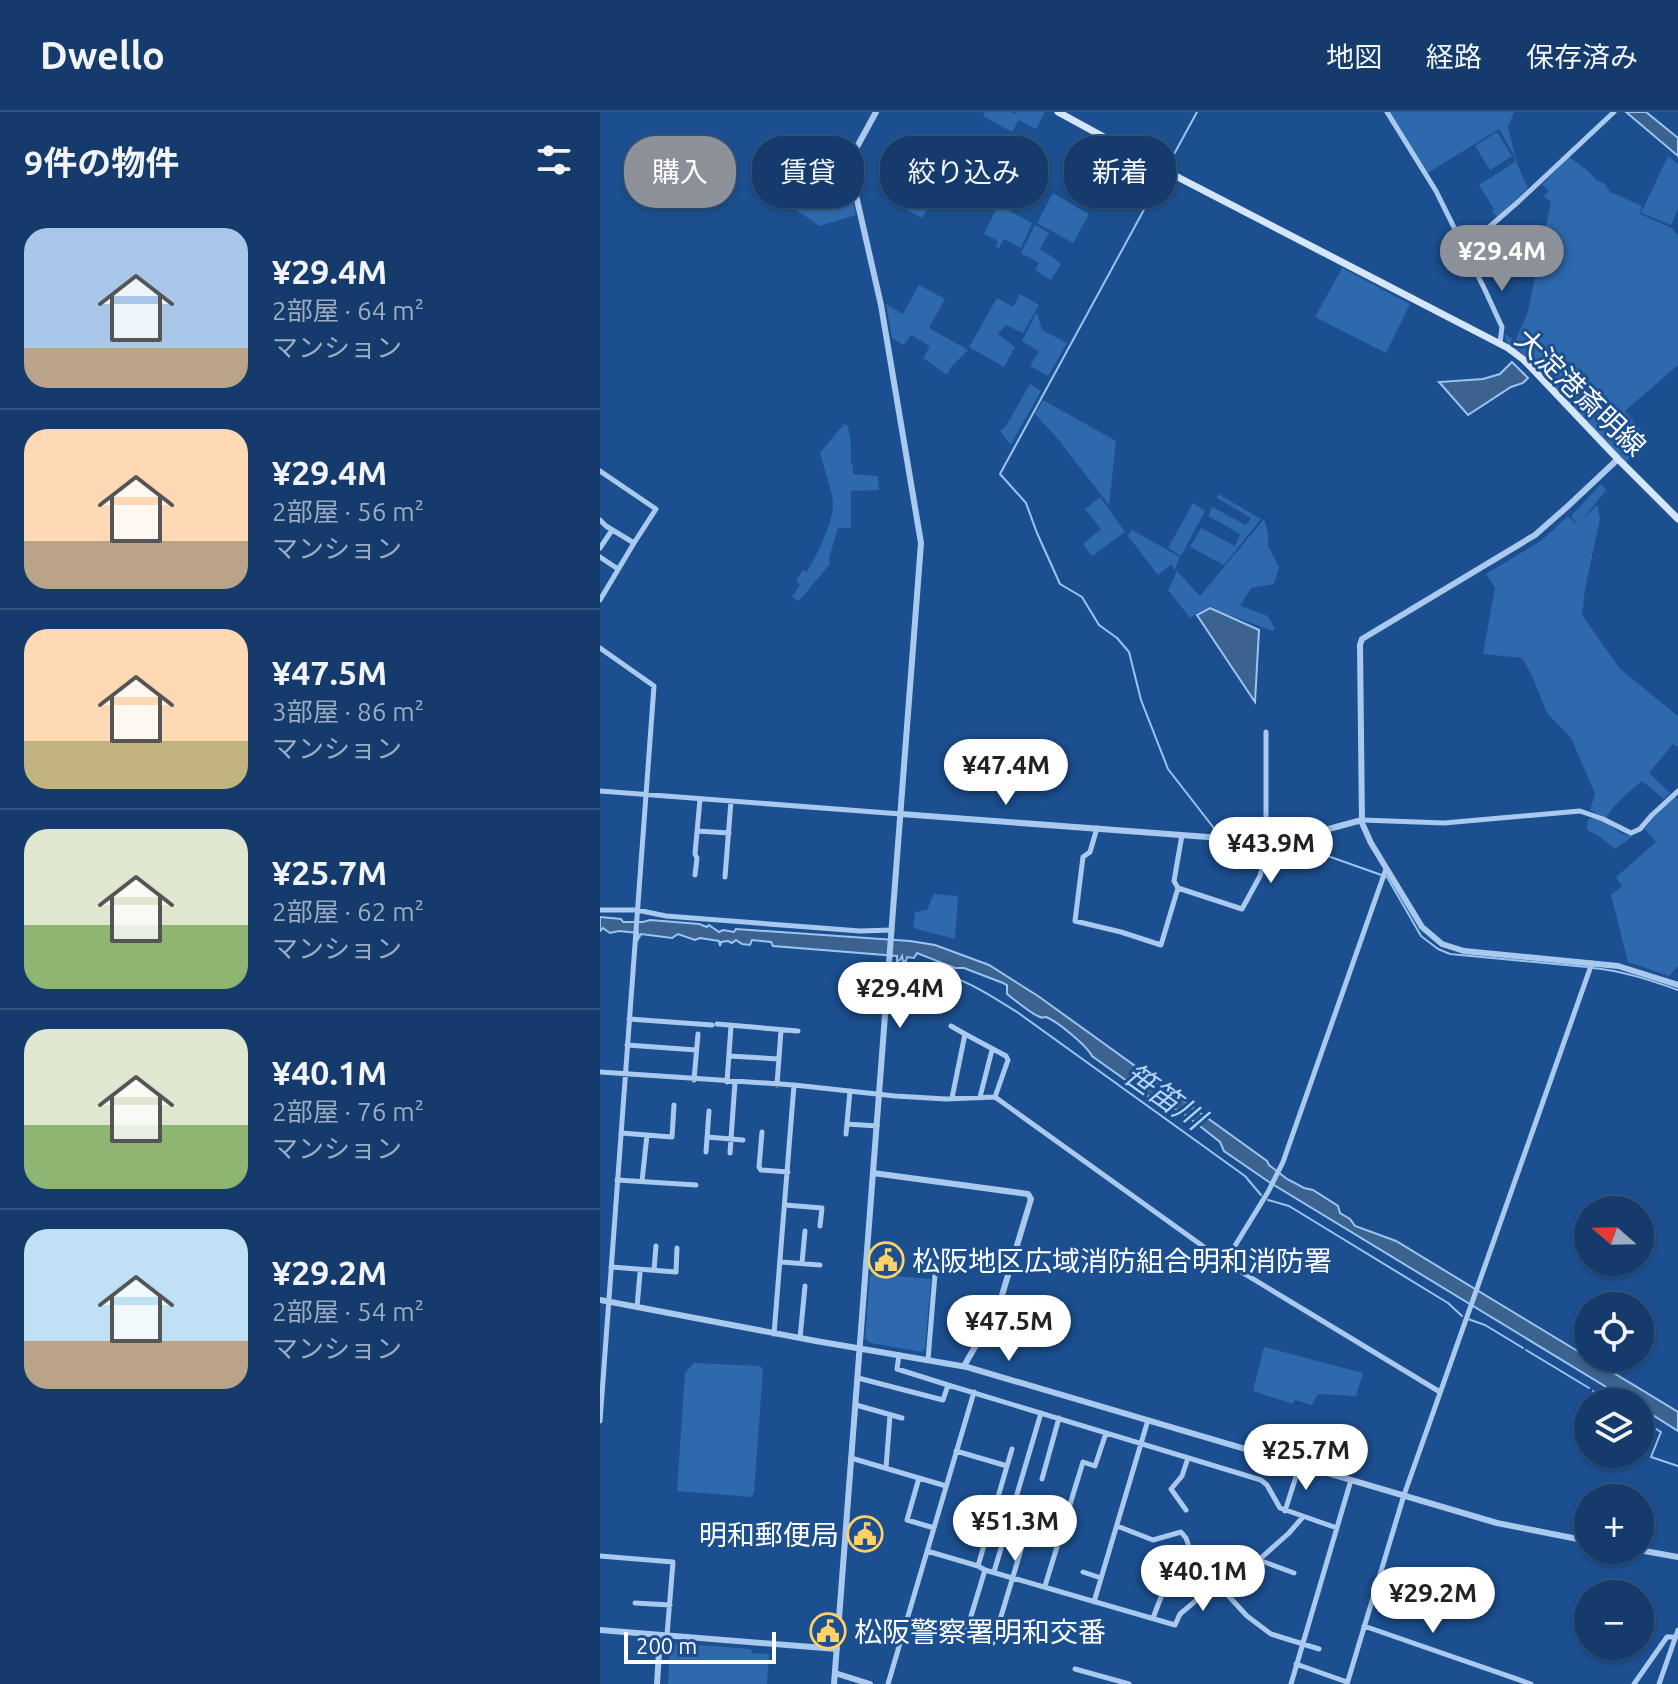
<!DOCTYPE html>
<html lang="ja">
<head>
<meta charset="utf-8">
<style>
	:root { --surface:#143b6b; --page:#1d4271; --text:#f1f3f6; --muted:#9dadc1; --line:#33557e; --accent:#8c9099 }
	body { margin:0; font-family:Ubuntu,"Noto Sans JP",sans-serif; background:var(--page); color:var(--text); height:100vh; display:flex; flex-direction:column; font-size:30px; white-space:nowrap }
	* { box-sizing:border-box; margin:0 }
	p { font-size:26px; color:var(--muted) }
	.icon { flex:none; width:44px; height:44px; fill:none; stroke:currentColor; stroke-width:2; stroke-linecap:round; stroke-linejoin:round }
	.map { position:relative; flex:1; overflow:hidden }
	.details { display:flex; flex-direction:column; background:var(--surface); width:600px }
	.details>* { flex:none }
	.top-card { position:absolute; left:24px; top:24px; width:760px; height:72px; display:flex; gap:16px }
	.needle { width:52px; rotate:290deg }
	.fabs { position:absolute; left:974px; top:1084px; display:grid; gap:16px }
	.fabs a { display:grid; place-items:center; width:80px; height:80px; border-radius:50%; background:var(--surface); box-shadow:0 2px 6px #0004,0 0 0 2px var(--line); font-size:40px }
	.scale { position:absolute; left:24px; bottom:20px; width:152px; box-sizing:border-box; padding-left:8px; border:4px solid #fff; border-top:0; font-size:22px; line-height:28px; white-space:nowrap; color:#fff; -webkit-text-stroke:6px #1b4f8f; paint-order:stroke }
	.price { position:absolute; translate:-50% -68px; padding:0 18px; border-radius:28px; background:#fff; color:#222; font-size:26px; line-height:52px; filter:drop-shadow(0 2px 4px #0008) }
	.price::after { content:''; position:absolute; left:50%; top:48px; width:24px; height:18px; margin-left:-12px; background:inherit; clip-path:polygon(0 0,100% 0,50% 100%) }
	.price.on { background:var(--accent); color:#fff }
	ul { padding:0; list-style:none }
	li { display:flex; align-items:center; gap:24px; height:200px; padding:0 24px }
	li+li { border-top:2px solid var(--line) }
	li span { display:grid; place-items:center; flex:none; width:224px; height:160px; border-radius:24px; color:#555 }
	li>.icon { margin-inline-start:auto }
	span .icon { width:96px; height:96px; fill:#fffc; stroke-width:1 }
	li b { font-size:34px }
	h2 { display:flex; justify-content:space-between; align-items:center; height:96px; padding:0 24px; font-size:34px }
	.pill { padding:0 28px; border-radius:32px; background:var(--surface); box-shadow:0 2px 6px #0004,0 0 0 2px var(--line); font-size:28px; line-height:72px }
	.pill.on { background:var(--accent); color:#fff }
	header { display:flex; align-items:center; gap:48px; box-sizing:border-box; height:112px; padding:0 40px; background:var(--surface); border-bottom:2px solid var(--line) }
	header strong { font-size:38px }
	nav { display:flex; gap:44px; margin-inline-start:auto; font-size:28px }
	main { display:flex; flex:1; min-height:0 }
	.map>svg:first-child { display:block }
	.green { fill:#2e69ad }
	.water { fill:#3c6290; stroke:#9cc4f0; stroke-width:2 }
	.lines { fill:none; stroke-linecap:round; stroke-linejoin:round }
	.stream { stroke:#9cc4f0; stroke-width:2 }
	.minor { stroke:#a9c9ee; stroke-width:5 }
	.tertiary { stroke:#a9c9ee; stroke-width:6 }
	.secondary { stroke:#d6e6fa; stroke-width:7 }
	.labels { text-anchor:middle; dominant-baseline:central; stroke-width:6; stroke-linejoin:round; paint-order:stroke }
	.street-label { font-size:28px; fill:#fff; stroke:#1b4f8f }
	.poi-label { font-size:28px; fill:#fff; stroke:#1b4f8f; text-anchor:start }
	.water-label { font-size:30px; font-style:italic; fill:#b5d3f5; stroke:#1b4f8f }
</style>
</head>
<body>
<header>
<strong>Dwello</strong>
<nav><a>地図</a><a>経路</a><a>保存済み</a></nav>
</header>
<main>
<section class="details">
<h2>9件の物件<svg class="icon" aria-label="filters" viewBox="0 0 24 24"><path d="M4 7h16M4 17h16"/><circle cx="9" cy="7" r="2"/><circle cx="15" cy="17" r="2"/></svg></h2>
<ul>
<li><span style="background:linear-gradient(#a9c7e8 75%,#b9a48a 0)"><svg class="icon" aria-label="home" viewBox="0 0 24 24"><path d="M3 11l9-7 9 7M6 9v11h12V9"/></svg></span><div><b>¥29.4M</b><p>2部屋 · 64 m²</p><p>マンション</p></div></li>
<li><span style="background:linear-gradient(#ffd9b3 70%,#b9a48a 0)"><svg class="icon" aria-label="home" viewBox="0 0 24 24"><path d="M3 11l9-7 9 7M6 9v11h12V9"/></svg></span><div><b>¥29.4M</b><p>2部屋 · 56 m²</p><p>マンション</p></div></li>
<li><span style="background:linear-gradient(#ffd9b3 70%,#c2b280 0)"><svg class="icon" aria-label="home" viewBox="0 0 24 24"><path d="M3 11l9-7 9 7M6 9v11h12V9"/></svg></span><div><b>¥47.5M</b><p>3部屋 · 86 m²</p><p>マンション</p></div></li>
<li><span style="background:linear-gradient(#dfe7d0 60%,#8fb573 0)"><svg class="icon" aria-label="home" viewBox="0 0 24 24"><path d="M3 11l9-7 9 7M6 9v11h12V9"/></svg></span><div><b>¥25.7M</b><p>2部屋 · 62 m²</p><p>マンション</p></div></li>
<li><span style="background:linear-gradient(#dfe7d0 60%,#8fb573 0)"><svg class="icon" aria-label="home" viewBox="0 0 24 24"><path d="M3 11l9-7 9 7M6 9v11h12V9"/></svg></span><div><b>¥40.1M</b><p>2部屋 · 76 m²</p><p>マンション</p></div></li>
<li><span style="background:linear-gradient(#bfe0f5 70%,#b9a48a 0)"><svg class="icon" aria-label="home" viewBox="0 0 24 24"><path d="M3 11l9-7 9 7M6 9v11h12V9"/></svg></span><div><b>¥29.2M</b><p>2部屋 · 54 m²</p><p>マンション</p></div></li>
</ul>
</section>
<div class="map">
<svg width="1078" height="1572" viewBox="0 0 1078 1572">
	<rect width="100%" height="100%" fill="#1b4f8f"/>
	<path class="green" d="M385 0H411L415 2 416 0H445L436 17 419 8 412 20 383 4Z
		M787 0H914L908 15 917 52 928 76 897 105 892 99 898 95 894 97 879 73 915 50 914 43 899 17 826 62Z
		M897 20 912 44 890 58 875 34Z
		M102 28 126 43 112 70 95 39Z
		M192 34H197L198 46 202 52 231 46 245 39 246 50 205 58 210 92 252 83 256 103 220 114 193 96 204 74 199 55 181 88 167 81Z
		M1068 44 1078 52V97L1071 113 1041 101Z
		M969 45 987 58 996 68 1005 72 1010 80 1042 94 1040 102 1072 116 1078 124V253L1025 299 1048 327 1026 350 920 239C913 235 904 232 905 222L915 229 927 203 951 90 943 84 949 79 942 73Z
		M316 61 340 74 322 106 300 94Z
		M453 81 489 102 473 131 437 111Z
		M398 93 432 111 421 136 404 127 399 136 396 135 398 129 384 122Z
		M435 113 449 121 440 137 454 146 461 152 451 168 435 158 439 151 421 141Z
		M742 156 810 192 786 241 715 205Z
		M319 173 345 187 329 216 368 238 351 255 347 263 323 246 330 234 311 223 304 233 292 226 286 192 303 202Z
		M420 182 439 193 423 221 406 213 398 222 415 235 404 255 369 235 397 186 413 195Z
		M437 200 442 218 467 231 448 264 430 254 439 240 422 229Z
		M430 272 441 279 411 332 409 331 400 319 406 314Z
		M443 288 516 329 509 393 457 326 435 302Z
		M244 312 248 314 251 332V352L253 353V362L278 364 279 378 251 379V416H238L229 446 230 452 199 489 192 485 200 473 196 469 203 458 207 460C217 442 233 412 233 392 233 380 223 354 220 341Z
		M1001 372 1006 378 980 411 997 393 1000 407 985 477 982 503 1020 557 1078 604V635L1073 632 1049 661 1070 681 1064 687 1042 669C1030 680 1009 695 1005 710L1022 722 1033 724 1015 737 997 723 987 718 988 707 995 706 996 701 990 698 995 682 971 626 947 601 932 564 922 546 883 542 895 476 886 462 942 428 968 404 979 415 971 404Z
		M618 382 661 407 624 453 590 435 601 416 635 434 640 422 608 404 612 395 646 413 651 406 617 386Z
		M500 385 525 420 492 444 483 432 501 417 485 397Z
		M593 391 605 399 581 444 568 436Z
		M664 407 668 421V433L679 455 674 472 651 476 640 494 668 504 675 517 673 519 624 501 610 494 590 506 568 478 577 459 600 484Z
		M532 418 580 445 574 459 572 452 558 463 528 424Z
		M1075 685 1078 687V854L1069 864 1028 850 1011 783 1022 774 1016 765 1056 730 1045 717 1055 704Z
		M334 782 358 784 355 827 313 816 315 800 327 798Z
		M270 1162 331 1167 325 1237 322 1240 271 1231 265 1227Z
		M664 1235 763 1261 756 1284 718 1282 712 1293 695 1288 693 1292 653 1279Z
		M94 1251 160 1254 163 1257 154 1381 151 1385 77 1379 85 1261Z
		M70 1531 151 1537 152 1541 169 1542 167 1572H68Z"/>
	<path class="water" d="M1026 0H1046L1078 26V44Z
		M912 250 928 266 923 271 911 275 868 303 839 270 883 267 900 262Z
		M610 496 659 518 655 590 597 503Z
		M0 805 21 807 23 810H43L50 808 99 812 107 815 109 813 119 820 123 818 134 820 136 817 310 829 335 833 389 853 438 884 667 1049 669 1053 687 1067 704 1076 713 1078 738 1094 740 1101 750 1107 755 1114 796 1129 1078 1300V1319L1040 1295V1290H1031L669 1070 624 1039 620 1030 587 1004 556 986 552 987 492 944C487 934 457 909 446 905 444 905 442 906 440 905 431 902 415 888 407 882V873L403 871 364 856H355L317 841 314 846 307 845 306 849H303L302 844 300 848 297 849V844L173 834 171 830 152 828 150 833 142 832 136 828 132 831 128 829 121 830 120 834 119 829 100 826 95 828 78 822 72 826 41 822 37 829 39 824 38 821 19 819 10 821 3 816 0 819Z"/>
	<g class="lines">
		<path class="stream" d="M567 55 597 0
			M564 61 400 362 426 391 437 421 460 472 482 485 499 513 517 526 529 540 541 588 568 657 620 724
			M624 729 626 732 665 733 691 731 787 765 821 824 838 837 850 842 987 855
			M304 854C311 856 321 856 329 858 361 864 390 883 417 900L645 1064 661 1083
			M993 856C1023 859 1050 868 1078 878
			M668 1088 689 1094 848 1191 862 1204
			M868 1207 885 1213 923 1236
			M926 1238 989 1276
			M993 1279 1012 1290
			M1040 1307 1061 1320 1051 1345 1078 1354"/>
		<path class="minor" d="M787 0 836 79 885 178 902 215 900 231
			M864 137 919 89 1014 0
			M0 359 56 397 34 431 0 488
			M0 408 6 414 34 431
			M0 436 12 418
			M0 445 18 457
			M0 536 54 574 0 1309
			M666 620V727
			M0 679 301 702
			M762 708 844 711 980 699 1003 707 1031 721 1040 717 1052 703 1078 679
			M497 716 490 740 483 745 475 809 521 820 561 833 578 776
			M97 719 129 721
			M582 723 574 769 578 776 642 797 660 764 670 727
			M95 763 97 746 95 742 100 687
			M125 765 131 689
			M0 798H37L66 804 260 819 292 818
			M29 907 112 913
			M117 912 198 919
			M351 914 365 922
			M27 933 96 938
			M129 944 179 947
			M0 960 194 973 295 984 346 987 395 985 625 1150 840 1280
			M94 968 98 922
			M127 970 131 914
			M177 973 181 918
			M380 985 392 938
			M352 986 365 922 406 944 408 948 395 985
			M247 1012 277 1014
			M162 1020 159 1055 161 1058 188 1060
			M21 1021 72 1025 74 993
			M246 1022 250 979
			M107 1025 143 1028
			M106 1040 109 999
			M130 1041 135 970
			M17 1068 96 1073
			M42 1069 47 1023
			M185 1093 222 1096 220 1114
			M181 1150 220 1153
			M625 1150 668 1080 683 1050 786 757
			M202 1151 205 1119
			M11 1155 76 1160 77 1136
			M54 1158 56 1134
			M37 1195 40 1161
			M174 1222 194 973
			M200 1226 205 1174
			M299 1243 297 1257 348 1273
			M328 1248 336 1150
			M258 1266 343 1288 348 1273 661 1368 667 1373 680 1396 737 1416
			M256 1293 302 1306
			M356 1339 407 1354 378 1454
			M251 1346 346 1374
			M407 1354 412 1337
			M286 1356 290 1303
			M319 1366 307 1408 334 1416
			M442 1367 459 1306
			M586 1398 571 1377 582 1364 588 1346
			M685 1399 700 1352
			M517 1414 553 1428 581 1420 586 1426 592 1443
			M327 1439 378 1454 385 1458 575 1513 580 1502 605 1481 620 1478
			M0 1444 73 1450 67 1523
			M659 1448 694 1461
			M554 1450 563 1480
			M569 1452 606 1439 613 1464
			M394 1460 441 1301
			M483 1460 501 1466
			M445 1474 483 1350 495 1354 506 1321
			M624 1479 689 1421 702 1406
			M494 1490 548 1308
			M35 1491 70 1493
			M553 1506 563 1480 613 1464 620 1478 624 1479 647 1504 671 1522 719 1537
			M764 1514 931 1572
			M365 1524 385 1458
			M393 1531 421 1438
			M696 1552 747 1570
			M475 1557 529 1572
			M288 1572 374 1280
			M691 1572 751 1368
			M747 1572 804 1383 992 851
			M1034 1572 1067 1525H1076
			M1059 1572 1078 1518"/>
		<path class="tertiary" d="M1018 347 968 394 935 423 762 527 760 533 762 711 771 731 822 815 842 832 864 839 1018 854 1078 873
			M301 702 648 728 699 725 762 708
			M273 1061 428 1082 431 1087 399 1193 364 1254
			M0 1188 216 1229 367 1255 897 1411 988 1429
			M1039 1438 1078 1445
			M0 1518 237 1537
			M235 1561 270 1572
			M57 1572 60 1524
			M234 1572 321 431 281 193 250 57 252 44 276 0"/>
		<path class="secondary" d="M458 0 566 59 908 236 924 248 1018 347 1078 407"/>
	</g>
	<defs>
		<symbol id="civic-ring" viewBox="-11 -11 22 22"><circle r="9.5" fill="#1b4f8f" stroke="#ffd166" stroke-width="1.5"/><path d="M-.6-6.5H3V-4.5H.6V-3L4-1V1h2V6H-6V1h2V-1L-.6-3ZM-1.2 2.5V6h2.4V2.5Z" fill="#ffd166"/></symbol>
	</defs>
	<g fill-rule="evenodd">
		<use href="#civic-ring" x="266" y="1128" width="40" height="40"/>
		<use href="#civic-ring" x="245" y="1402" width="40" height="40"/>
		<use href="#civic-ring" x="208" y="1499" width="40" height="40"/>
	</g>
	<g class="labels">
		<g class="street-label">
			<text transform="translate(981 280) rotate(44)">大淀港斎明線</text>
		</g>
		<g class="poi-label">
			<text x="312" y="1148">松阪地区広域消防組合明和消防署</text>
			<text x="239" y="1422" text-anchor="end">明和郵便局</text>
			<text x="254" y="1519">松阪警察署明和交番</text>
		</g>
		<g class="water-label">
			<text transform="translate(565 984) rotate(35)">笹笛川</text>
		</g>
	</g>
</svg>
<div class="fabs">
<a><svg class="needle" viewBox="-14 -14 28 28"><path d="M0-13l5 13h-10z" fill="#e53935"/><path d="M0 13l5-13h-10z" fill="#9dadc1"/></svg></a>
<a><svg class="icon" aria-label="locate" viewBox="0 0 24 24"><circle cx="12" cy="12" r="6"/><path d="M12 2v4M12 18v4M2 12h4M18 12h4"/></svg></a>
<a><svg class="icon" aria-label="layers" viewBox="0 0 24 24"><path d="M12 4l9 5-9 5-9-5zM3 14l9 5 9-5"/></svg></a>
<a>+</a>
<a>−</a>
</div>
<div class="scale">200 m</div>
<b class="price on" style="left:902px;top:181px">¥29.4M</b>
<b class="price" style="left:406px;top:695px">¥47.4M</b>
<b class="price" style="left:671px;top:773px">¥43.9M</b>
<b class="price" style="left:300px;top:918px">¥29.4M</b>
<b class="price" style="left:409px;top:1251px">¥47.5M</b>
<b class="price" style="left:706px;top:1380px">¥25.7M</b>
<b class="price" style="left:415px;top:1451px">¥51.3M</b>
<b class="price" style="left:603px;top:1501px">¥40.1M</b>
<b class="price" style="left:833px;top:1523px">¥29.2M</b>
<div class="top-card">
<a class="pill on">購入</a>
<a class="pill">賃貸</a>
<a class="pill">絞り込み</a>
<a class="pill">新着</a>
</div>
</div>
</main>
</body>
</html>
